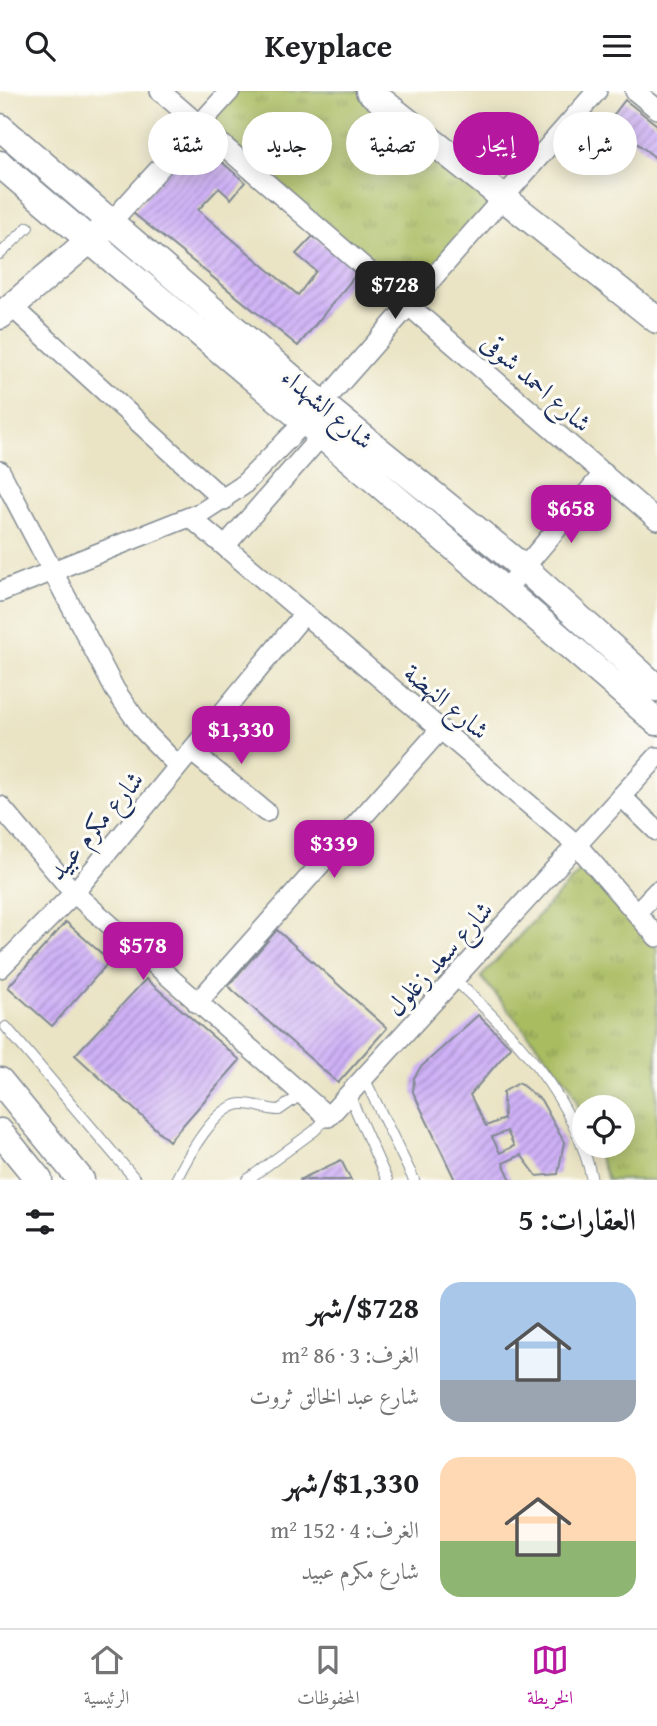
<!DOCTYPE html>
<html lang="ar">
<head>
<meta charset="utf-8">
<style>
	:root { --surface:#fff; --page:#f6f6f6; --text:#202124; --muted:#757577; --line:#e0e0e0; --accent:#b5179e }
	body { margin:0; font-family:"Gentium Book Plus",Amiri,serif; background:var(--page); color:var(--text); direction:rtl; height:100vh; display:flex; flex-direction:column; font-size:26px; white-space:nowrap }
	* { box-sizing:border-box; margin:0 }
	p { font-size:23px; color:var(--muted) }
	.icon { flex:none; width:38px; height:38px; fill:none; stroke:currentColor; stroke-width:2; stroke-linecap:round; stroke-linejoin:round }
	.map { position:relative; height:1089px; overflow:hidden; direction:ltr }
	.drawer { display:flex; flex-direction:column; background:var(--surface); flex:1 }
	.drawer>* { flex:none }
	.hud { position:absolute; left:21px; top:21px; width:616px; height:63px; direction:rtl; display:flex; gap:14px }
	.fabs { position:absolute; left:572px; top:1004px; display:grid; gap:14px }
	.fabs a { display:grid; place-items:center; width:63px; height:63px; border-radius:50%; background:var(--surface); box-shadow:0 4px 18px #0003; font-size:35px }
	.price { position:absolute; translate:-50% -60px; padding:0 16px; border-radius:14px; background:var(--accent); color:#fff; font-size:23px; line-height:46px; filter:drop-shadow(0 2px 4px #0008) }
	.price::after { content:''; position:absolute; left:50%; top:42px; width:21px; height:16px; margin-left:-10px; background:inherit; clip-path:polygon(0 0,100% 0,50% 100%) }
	.price.current { background:#222; color:#fff }
	ul { padding:0; list-style:none }
	li { display:flex; align-items:center; gap:21px; height:175px; padding:0 21px }
	li span { display:grid; place-items:center; flex:none; width:196px; height:140px; border-radius:21px; color:#555 }
	li>.icon { margin-inline-start:auto }
	span .icon { width:84px; height:84px; fill:#fffc; stroke-width:1 }
	li b { font-size:30px }
	h2 { display:flex; justify-content:space-between; align-items:center; height:84px; padding:0 21px; font-size:30px }
	.chip { padding:0 24px; border-radius:32px; background:var(--surface); box-shadow:0 4px 18px #0003; font-size:24px; line-height:63px }
	.chip.current { background:var(--accent); color:#fff }
	header { display:flex; justify-content:space-between; align-items:center; height:91px; padding:0 21px; background:var(--surface); font-size:32px; font-weight:600 }
	.tabs { display:flex; justify-content:space-around; align-items:center; height:98px; border-top:2px solid var(--line); background:var(--surface); font-size:19px; color:var(--muted) }
	.tabs a { display:grid; justify-items:center; gap:4px }
	.tabs .current { color:var(--accent) }
	.map>svg:first-child { display:block }
	.grass { fill:url(#grass-tufts); stroke:#62765f; stroke-width:2 }
	.building { fill:url(#building-hatch); fill-rule:evenodd }
	.lines { fill:none; stroke-linecap:round; stroke-linejoin:round }
	.lane-casing { stroke:#828a92; stroke-width:12 }
	.street-casing { stroke:#828a92; stroke-width:22 }
	.secondary-casing { stroke:#828a92; stroke-width:29 }
	.lane { stroke:#fff; stroke-width:10 }
	.street { stroke:#fff; stroke-width:19 }
	.secondary { stroke:#fff; stroke-width:26 }
	.labels { text-anchor:middle; dominant-baseline:central; stroke-width:6; stroke-linejoin:round; paint-order:stroke }
	.street-label { font-size:26px; fill:#1b2f5e; stroke:#fdfcf7 }
</style>
</head>
<body>
<header><svg class="icon" aria-label="menu" viewBox="0 0 24 24"><path d="M4 6h16M4 12h16M4 18h16"/></svg>Keyplace<svg class="icon" aria-label="search" viewBox="0 0 24 24"><circle cx="10" cy="10" r="6"/><path d="M15 15l6 6"/></svg></header>
<div class="map">
<svg width="657" height="1089" viewBox="0 0 657 1089">
	<defs>
		<pattern id="grass-tufts" width="24" height="20" patternUnits="userSpaceOnUse" patternTransform="scale(1.75)"><rect width="24" height="20" fill="#a9bc60"/><path d="M3 7l-1-3M5 7V3M7 7l1-3M15 17l-1-3M17 17v-4M19 17l1-3" fill="none" stroke="#899952"/></pattern>
		<pattern id="building-hatch" width="6" height="6" patternUnits="userSpaceOnUse" patternTransform="scale(1.75)"><rect width="6" height="6" fill="#cfb1f6"/><path d="M-1 1l2-2M0 6l6-6M5 7l2-2" fill="none" stroke="#a790ca"/></pattern>
	</defs>
	<rect width="100%" height="100%" fill="#fdfcf7"/>
	<filter id="ink" filterUnits="userSpaceOnUse"><feTurbulence type="fractalNoise" baseFrequency=".0143" numOctaves="2"/><feDisplacementMap in="SourceGraphic" scale="14" xChannelSelector="R" yChannelSelector="G"/><feConvolveMatrix kernelMatrix="1 2 1 2 8 2 1 2 1" color-interpolation-filters="sRGB"/></filter>
	<filter id="wash" filterUnits="userSpaceOnUse"><feTurbulence type="fractalNoise" baseFrequency=".00686" numOctaves="4" result="noise"/><feDisplacementMap in="SourceGraphic" scale="28" xChannelSelector="R" yChannelSelector="G"/><feGaussianBlur stdDeviation="1.57" result="paint"/><feColorMatrix in="noise" values="0 0 0 0 0 0 0 0 0 0 0 0 0 0 0 0 0 1.4 0 .05"/><feComposite in="paint" operator="in"/></filter>
	<g filter="url(#wash)">
		<rect width="100%" height="100%" fill="#eae4c5"/>
		<path class="grass" d="M230 0H369L504 104 407 213 199 35Z
			M581 779 619 813 657 857V1089H608L594 1055H623V1017H584V1030L570 994 481 886Z"/>
		<g id="blocks">
			<path class="building" d="M625 9 657 34V68L609 30Z
				M194 47 245 91 231 108 219 97 198 119 298 204 316 180 296 163 313 145 359 180 298 255 133 122Z
				M66 831 110 870 52 935 8 896Z
				M277 839 387 937 338 992 228 895Z
				M146 888 240 969 169 1050 75 964Z
				M478 924 511 956 470 1004 486 1035 504 1028 503 1001 519 992 541 1009 564 1051 558 1083 537 1085 521 1064 503 1072 511 1089H455L413 1001 414 987 420 977ZM507 1040 514 1055 500 1062 492 1046Z
				M341 1069 351 1089H299Z"/>
		</g>
	</g>
	<g filter="url(#ink)">
		<use href="#blocks" fill-opacity="0" stroke="#828a92" stroke-width="2"/>
		<g class="lines">
			<defs>
				<path id="lane" d="M0 163 28 136
					M455 889C514 943 575 1007 592 1089
					M6 936 136 1089
					M364 987 414 1089
					M349 1004 387 1089
					M176 1089C187 1067 215 1014 242 1013 254 1012 266 1019 279 1019L302 1003
					M247 1089 314 1040 328 1026"/>
				<path id="street" d="M160 0 657 429
					M635 0 657 18
					M112 130 230 0
					M11 215 224 409
					M0 380 115 599 144 640 178 675
					M190 426 577 754 657 846
					M225 455 322 344
					M506 498 604 382
					M0 501 202 421 242 395 322 313 597 0
					M191 660 266 721
					M621 705 657 740
					M0 715 74 802 328 1026 657 666
					M636 822 657 800
					M0 877 74 802 304 523
					M197 912 440 639"/>
				<path id="secondary" d="M369 0 657 229
					M0 36 322 313 525 478 657 597
					M0 73C218 260 441 441 657 631
					M0 225 103 138
					M0 990 81 1089
					M0 1041 39 1089"/>
			</defs>
			<use href="#lane" class="lane-casing"/>
			<use href="#street" class="street-casing"/>
			<use href="#secondary" class="secondary-casing"/>
			<use href="#lane" class="lane"/>
			<use href="#street" class="street"/>
			<use href="#secondary" class="secondary"/>
		</g>
	</g>
	<g class="labels">
		<g class="street-label">
			<text transform="translate(537 291) rotate(41)">شارع احمد شوقى</text>
			<text transform="translate(328 317) rotate(40)">شارع الشهداء</text>
			<text transform="translate(447 610) rotate(40)">شارع النهضة</text>
			<text transform="translate(95 734) rotate(-50)">شارع مكرم عبيد</text>
			<text transform="translate(439 867) rotate(-48)">شارع سعد زغلول</text>
		</g>
	</g>
</svg>
<div class="fabs">
<a><svg class="icon" aria-label="locate" viewBox="0 0 24 24"><circle cx="12" cy="12" r="6"/><path d="M12 2v4M12 18v4M2 12h4M18 12h4"/></svg></a>
</div>
<b class="price current" style="left:395px;top:230px">$728</b>
<b class="price" style="left:571px;top:454px">$658</b>
<b class="price" style="left:241px;top:675px">$1,330</b>
<b class="price" style="left:334px;top:789px">$339</b>
<b class="price" style="left:143px;top:891px">$578</b>
<div class="hud">
<a class="chip">شراء</a>
<a class="chip current">إيجار</a>
<a class="chip">تصفية</a>
<a class="chip">جديد</a>
<a class="chip">شقة</a>
</div>
</div>
<section class="drawer">
<h2>العقارات: 5<svg class="icon" aria-label="filters" viewBox="0 0 24 24"><path d="M4 7h16M4 17h16"/><circle cx="9" cy="7" r="2"/><circle cx="15" cy="17" r="2"/></svg></h2>
<ul>
<li><span style="background:linear-gradient(#a9c7e8 70%,#9aa5b1 0)"><svg class="icon" aria-label="home" viewBox="0 0 24 24"><path d="M3 11l9-7 9 7M6 9v11h12V9"/></svg></span><div><b>$728/شهر</b><p>الغرف: 3 · 86 m²</p><p>شارع عبد الخالق ثروت</p></div></li>
<li><span style="background:linear-gradient(#ffd9b3 60%,#8fb573 0)"><svg class="icon" aria-label="home" viewBox="0 0 24 24"><path d="M3 11l9-7 9 7M6 9v11h12V9"/></svg></span><div><b>$1,330/شهر</b><p>الغرف: 4 · 152 m²</p><p>شارع مكرم عبيد</p></div></li>
</ul>
</section>
<nav class="tabs">
<a class="current"><svg class="icon" aria-label="map" viewBox="0 0 24 24"><path d="M3 6l6-2 6 2 6-2v14l-6 2-6-2-6 2zM9 4v14M15 6v14"/></svg>الخريطة</a>
<a><svg class="icon" aria-label="saved" viewBox="0 0 24 24"><path d="M7 4h10v16l-5-4-5 4z"/></svg>المحفوظات</a>
<a><svg class="icon" aria-label="home" viewBox="0 0 24 24"><path d="M3 11l9-7 9 7M6 9v11h12V9"/></svg>الرئيسية</a>
</nav>
</body>
</html>
